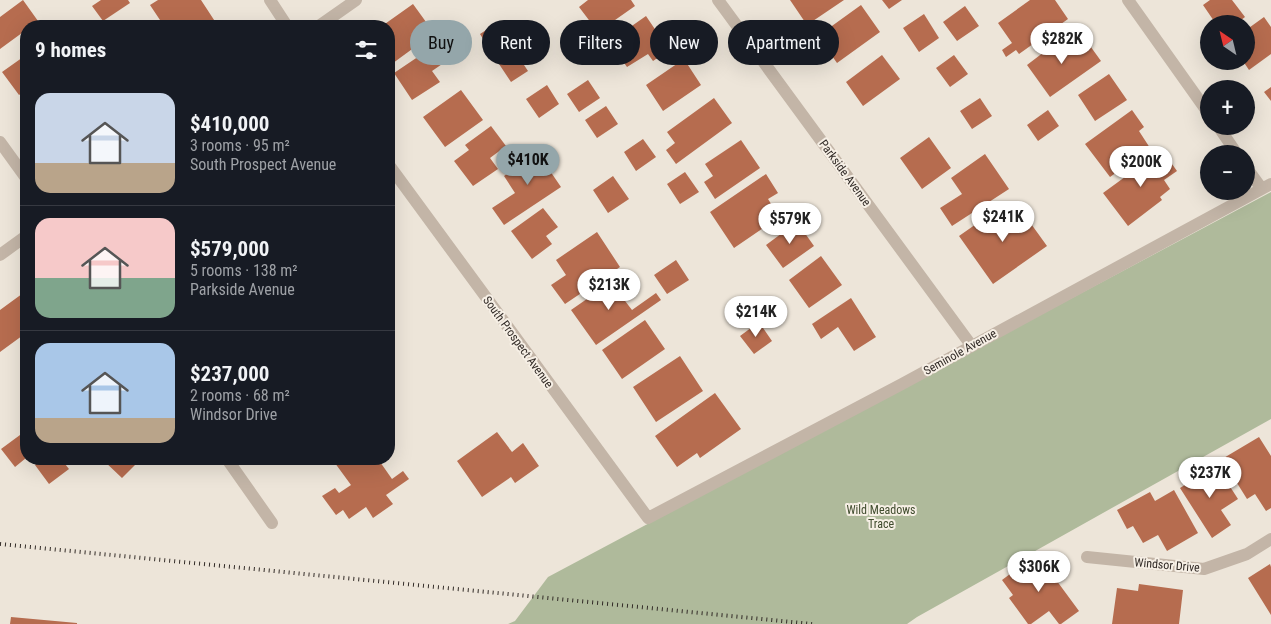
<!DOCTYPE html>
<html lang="en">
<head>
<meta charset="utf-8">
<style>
	:root { --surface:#171b24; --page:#242831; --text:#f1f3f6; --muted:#9ea1a6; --line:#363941; --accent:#94a6aa }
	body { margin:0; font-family:"Roboto Condensed",sans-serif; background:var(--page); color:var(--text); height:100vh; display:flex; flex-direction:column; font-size:19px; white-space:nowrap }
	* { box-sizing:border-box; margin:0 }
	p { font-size:16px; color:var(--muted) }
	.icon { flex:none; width:28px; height:28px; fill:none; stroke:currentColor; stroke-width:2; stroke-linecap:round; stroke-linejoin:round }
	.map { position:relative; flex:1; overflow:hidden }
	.details { position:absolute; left:20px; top:20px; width:375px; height:445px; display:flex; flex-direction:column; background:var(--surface); border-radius:20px; box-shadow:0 5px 20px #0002 }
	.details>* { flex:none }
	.hud { position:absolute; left:410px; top:20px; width:475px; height:45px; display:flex; gap:10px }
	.needle { width:32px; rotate:325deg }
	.fabs { position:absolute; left:1200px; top:15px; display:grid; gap:10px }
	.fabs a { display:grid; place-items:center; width:55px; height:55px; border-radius:50%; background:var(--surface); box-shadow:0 5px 20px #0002; font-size:25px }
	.price { position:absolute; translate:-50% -42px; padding:0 11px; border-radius:18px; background:#fff; color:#222; font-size:16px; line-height:32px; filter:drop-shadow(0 1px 2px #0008) }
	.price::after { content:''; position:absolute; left:50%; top:30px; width:15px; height:11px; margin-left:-8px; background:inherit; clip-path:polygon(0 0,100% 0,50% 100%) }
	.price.current { background:var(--accent); color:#111 }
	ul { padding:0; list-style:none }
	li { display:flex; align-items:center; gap:15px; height:125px; padding:0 15px }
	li+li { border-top:1px solid var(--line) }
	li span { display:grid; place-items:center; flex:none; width:140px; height:100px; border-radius:15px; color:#555 }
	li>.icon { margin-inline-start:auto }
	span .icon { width:60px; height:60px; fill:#fffc; stroke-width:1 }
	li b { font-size:21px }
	h2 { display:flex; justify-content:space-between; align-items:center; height:60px; padding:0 15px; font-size:21px }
	.tag { padding:0 18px; border-radius:22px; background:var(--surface); box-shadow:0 5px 20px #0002; font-size:18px; line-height:45px }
	.tag.current { background:var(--accent); color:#111 }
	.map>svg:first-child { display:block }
	.green { fill:#afba9b }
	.building { fill:#b66c4f }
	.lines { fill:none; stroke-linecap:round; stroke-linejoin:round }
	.minor { stroke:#c3b5a7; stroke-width:12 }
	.rail { stroke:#312a26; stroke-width:4; stroke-dasharray:1 4; stroke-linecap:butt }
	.labels { text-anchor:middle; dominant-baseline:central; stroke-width:4; stroke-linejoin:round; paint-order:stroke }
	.street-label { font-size:12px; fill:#312a26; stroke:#f6efe5 }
	.park-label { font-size:12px; fill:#404c2e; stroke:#f6efe5 }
</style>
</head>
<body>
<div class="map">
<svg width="1271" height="624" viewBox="0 0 1271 624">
	<rect width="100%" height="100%" fill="#ede5d9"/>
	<path class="green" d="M1271 192V419L917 617 907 624H508L515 621 548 577Z"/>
	<path class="building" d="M23 0 38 21 31 26H26V30L0 49V17Z
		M101 0H128L130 3 103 21 92 6Z
		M158 0H201L218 26H164L150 5Z
		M588 0H631L635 6 598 32 579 7Z
		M790 0H844L807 25Z
		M882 0H902L889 9Z
		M1030 0H1055L1068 19 1019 54 1016 50 1006 57 1002 50 1012 43 998 23Z
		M1210 0H1232L1245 17 1236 24H1216L1203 5Z
		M413 4 434 33 389 66V26H382Z
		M861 5 880 32 837 63 818 36Z
		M965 6 979 26 957 41 943 22Z
		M924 14 939 38 919 52 903 28Z
		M646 16 669 50 653 61 648 54 627 67 609 42Z
		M1264 17 1271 27V54L1249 70 1243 61H1246V30Z
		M500 21 511 39 491 52 480 34Z
		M1065 36 1076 52 1088 43 1101 61 1050 97 1027 65Z
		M437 44 448 60 432 71 440 82 412 100 394 73Z
		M514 50 528 71 511 82 497 61Z
		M26 55V90L19 95 2 72Z
		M882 55 900 79 863 106 846 82Z
		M954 55 968 74 950 87 936 68Z
		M684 59 701 85 663 111 646 85Z
		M1109 74 1127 100 1095 121 1078 95Z
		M588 80 600 98 579 112 567 94Z
		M547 85 559 104 539 118 526 99Z
		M1271 87V101L1264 92Z
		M461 90 483 120 445 147 423 117Z
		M714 98 732 123 676 164 666 150 675 143 667 132Z
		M980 98 992 116 972 129 960 111Z
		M606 106 618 124 597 138 585 120Z
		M1048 110 1059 126 1038 141 1027 125Z
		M1132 110 1144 127 1139 131 1150 148 1110 177 1085 144Z
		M491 126 506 146 490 158 498 169 473 186 454 161 469 150 465 145Z
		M929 137 951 168 922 189 900 158Z
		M643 139 656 157 636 171 624 152Z
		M741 140 760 168 715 199 704 182 713 176 705 164Z
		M546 147 556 162 548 168 561 187 504 225 492 208 515 193 504 176Z
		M1162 150 1177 171 1164 180 1170 189 1160 197 1162 200 1128 226 1103 193Z
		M985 154 1009 189 952 226 940 208 962 194 951 178Z
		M685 172 699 192 680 204 667 184Z
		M766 174 778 193 768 199 775 210 783 204 788 211 734 248 710 212Z
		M613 176 629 199 608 213 593 190Z
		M1016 203 1047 246 993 284 959 236 979 222 983 227Z
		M543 208 558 227 546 236 552 244 532 259 511 231Z
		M797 222 814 246 783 268 766 245Z
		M597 232 620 267 565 304 551 285 566 275 556 260Z
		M821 256 842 285 809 308 789 280Z
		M676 260 689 280 667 294 654 275Z
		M620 276 631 291 622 297 632 310 656 293 661 300 596 345 571 310Z
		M26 291V333L0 352V310Z
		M851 298 876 337 854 351 838 327 821 339 812 324Z
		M645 320 665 349 622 379 602 350Z
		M759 322 772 341 754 354 740 336Z
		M26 351V364L20 356Z
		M680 356 703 391 656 422 633 387Z
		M715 393 741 429 700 458 697 453 677 467 655 436Z
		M497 432 512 452 523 443 539 466 515 483 511 477 482 497 457 461Z
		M20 435 26 444V458L15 467 1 449Z
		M1259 437 1271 456V508L1266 511 1255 494 1247 499 1222 459Z
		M43 459H61L69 469 49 484 35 465Z
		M105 459H141L122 478 103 460Z
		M332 459H378L392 479 403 471 409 479 386 495 393 504 373 518 366 507 349 519 343 510 336 515 322 496 335 488 339 493 351 485Z
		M1216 465 1238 499 1221 510 1231 525 1212 538 1180 488Z
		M1174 490 1198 533 1167 551 1158 535 1143 543 1133 526 1127 529 1117 510 1150 492 1155 501Z
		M1037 554 1079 611 1061 624H1059L1049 611 1031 624H1028L1009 598 1013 595 1002 580Z
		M1270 564 1271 567V615L1248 578Z
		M1139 584 1183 590 1179 624H1112L1117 588 1138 591Z
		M11 617 77 623V624H10Z"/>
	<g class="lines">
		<path class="minor" d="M270 0 287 26
			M718 0 971 345
			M1128 0 1209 114
			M319 26 356 0
			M1218 126 1237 154
			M0 142 26 178
			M389 165 648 518 902 384 1271 184
			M1246 167 1262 189
			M0 255 26 236
			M227 459 272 523
			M1087 557 1204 569 1247 554 1271 539"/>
		<path class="rail" d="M0 544 812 624"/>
	</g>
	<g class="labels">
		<g class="street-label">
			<text transform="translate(845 173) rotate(54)">Parkside Avenue</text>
			<text transform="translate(518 342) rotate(54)">South Prospect Avenue</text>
			<text transform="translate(960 352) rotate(-29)">Seminole Avenue</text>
			<text transform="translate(1167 565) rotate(5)">Windsor Drive</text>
		</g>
		<g class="park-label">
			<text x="881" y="510">Wild Meadows<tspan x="881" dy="14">Trace</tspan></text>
		</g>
	</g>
</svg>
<div class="fabs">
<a><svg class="needle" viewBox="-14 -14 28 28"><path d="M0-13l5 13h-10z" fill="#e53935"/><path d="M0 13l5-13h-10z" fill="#9ea1a6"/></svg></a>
<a>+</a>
<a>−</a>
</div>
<b class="price" style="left:1062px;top:65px">$282K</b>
<b class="price current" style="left:528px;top:186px">$410K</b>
<b class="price" style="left:1141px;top:188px">$200K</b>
<b class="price" style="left:1003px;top:243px">$241K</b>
<b class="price" style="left:790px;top:245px">$579K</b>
<b class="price" style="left:609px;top:311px">$213K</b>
<b class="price" style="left:756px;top:338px">$214K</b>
<b class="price" style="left:1210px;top:499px">$237K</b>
<b class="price" style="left:1039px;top:593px">$306K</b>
<div class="hud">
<a class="tag current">Buy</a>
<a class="tag">Rent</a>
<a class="tag">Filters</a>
<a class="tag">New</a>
<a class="tag">Apartment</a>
</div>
<section class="details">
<h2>9 homes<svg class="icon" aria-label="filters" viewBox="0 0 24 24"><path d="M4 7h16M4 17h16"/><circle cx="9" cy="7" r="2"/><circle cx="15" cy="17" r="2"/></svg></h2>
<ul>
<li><span style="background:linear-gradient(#c9d6e8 70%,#b9a48a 0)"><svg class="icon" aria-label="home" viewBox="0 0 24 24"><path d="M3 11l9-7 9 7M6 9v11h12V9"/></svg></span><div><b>$410,000</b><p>3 rooms · 95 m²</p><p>South Prospect Avenue</p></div></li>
<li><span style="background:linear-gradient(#f6c9c9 60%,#7fa58c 0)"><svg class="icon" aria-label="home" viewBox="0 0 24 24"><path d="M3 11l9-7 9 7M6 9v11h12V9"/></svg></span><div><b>$579,000</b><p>5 rooms · 138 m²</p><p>Parkside Avenue</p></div></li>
<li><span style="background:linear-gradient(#a9c7e8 75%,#b9a48a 0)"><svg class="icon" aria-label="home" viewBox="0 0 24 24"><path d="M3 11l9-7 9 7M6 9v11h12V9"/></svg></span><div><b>$237,000</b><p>2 rooms · 68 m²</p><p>Windsor Drive</p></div></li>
</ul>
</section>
</div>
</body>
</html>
